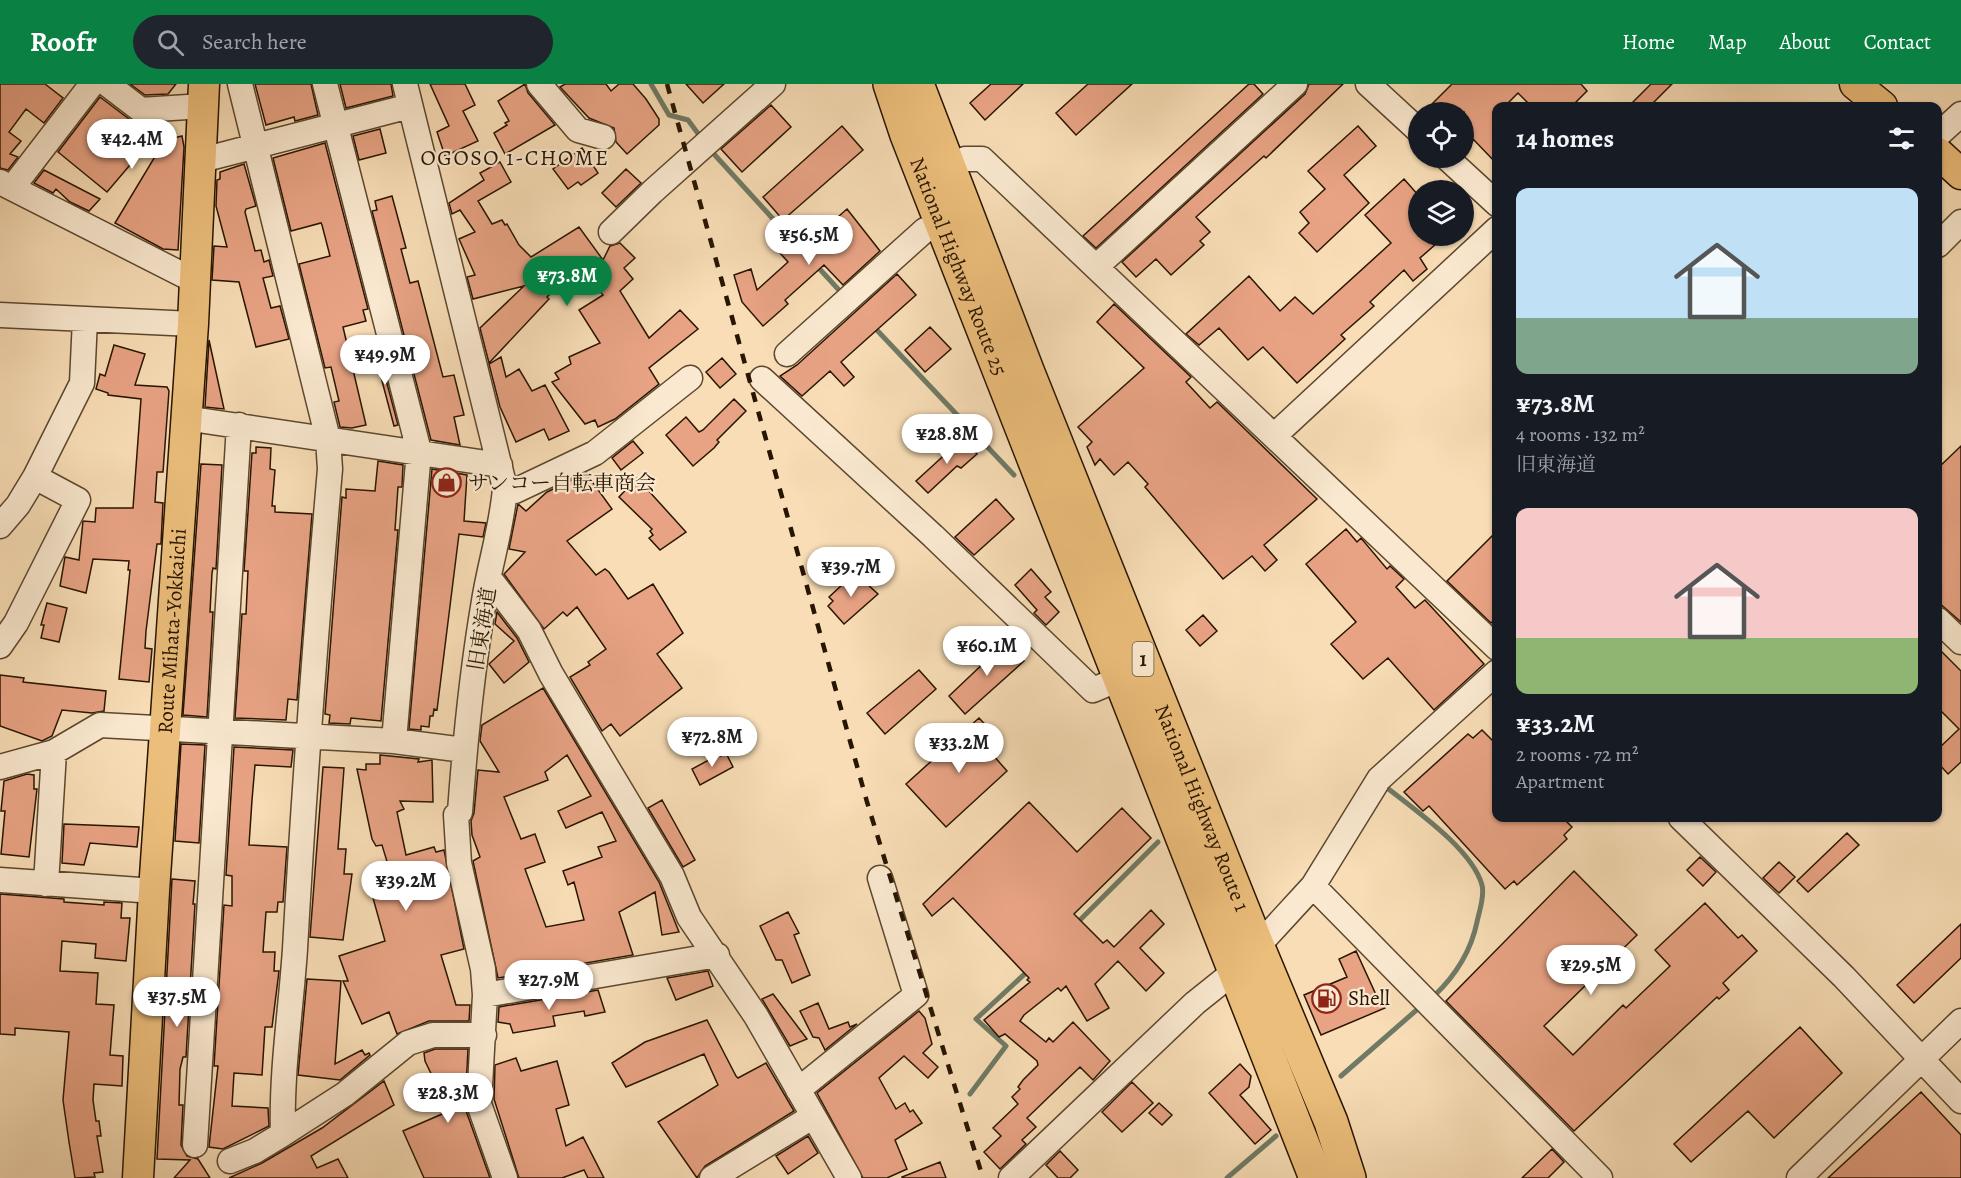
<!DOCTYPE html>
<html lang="en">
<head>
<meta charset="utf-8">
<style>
	:root { --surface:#171b24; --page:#20242c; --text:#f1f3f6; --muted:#9ea1a6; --accent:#0b8043 }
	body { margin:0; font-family:Alegreya,"Noto Serif JP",serif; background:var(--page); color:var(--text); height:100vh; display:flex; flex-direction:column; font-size:22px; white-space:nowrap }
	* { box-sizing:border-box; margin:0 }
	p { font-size:20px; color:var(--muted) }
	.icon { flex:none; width:33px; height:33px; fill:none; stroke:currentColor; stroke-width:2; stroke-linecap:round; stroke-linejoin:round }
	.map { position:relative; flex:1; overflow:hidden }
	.details { position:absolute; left:1492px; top:18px; width:450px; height:720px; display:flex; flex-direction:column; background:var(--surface); border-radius:12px; box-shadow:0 2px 4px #0004 }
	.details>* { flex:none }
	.buttons { position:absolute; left:1408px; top:18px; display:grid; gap:12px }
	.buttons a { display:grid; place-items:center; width:66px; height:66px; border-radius:50%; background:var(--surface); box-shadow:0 2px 4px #0004; font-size:30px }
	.price { position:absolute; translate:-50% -51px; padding:0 14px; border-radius:21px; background:#fff; color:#222; font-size:20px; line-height:39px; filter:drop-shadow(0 2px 3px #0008) }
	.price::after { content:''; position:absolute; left:50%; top:36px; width:18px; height:14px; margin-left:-9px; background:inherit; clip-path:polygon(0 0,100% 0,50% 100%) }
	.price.selected { background:var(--accent); color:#fff }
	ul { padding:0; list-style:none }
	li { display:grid; align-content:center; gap:12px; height:318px; padding:0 24px }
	li span { display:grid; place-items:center; height:186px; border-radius:12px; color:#555 }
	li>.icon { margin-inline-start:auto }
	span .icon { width:108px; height:108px; fill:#fffc; stroke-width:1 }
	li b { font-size:26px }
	h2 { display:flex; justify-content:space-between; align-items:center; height:72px; padding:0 24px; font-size:26px }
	header { display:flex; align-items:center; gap:36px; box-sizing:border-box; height:84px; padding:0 30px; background:var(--accent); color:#fff }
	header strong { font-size:28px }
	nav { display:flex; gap:33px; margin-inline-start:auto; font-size:21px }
	.search { width:420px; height:54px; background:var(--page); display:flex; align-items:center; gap:15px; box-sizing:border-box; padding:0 21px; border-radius:33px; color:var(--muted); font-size:22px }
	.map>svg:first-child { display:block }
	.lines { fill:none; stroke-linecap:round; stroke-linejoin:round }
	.stream { stroke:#6f7a65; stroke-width:5 }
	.building { fill:#e8a384; stroke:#281501; stroke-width:1.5; fill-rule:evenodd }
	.minor-casing { stroke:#5c472e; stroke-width:27 }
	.major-casing { stroke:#281501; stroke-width:33 }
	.highway-casing { stroke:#281501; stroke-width:36 }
	.minor { stroke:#fae9d0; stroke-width:24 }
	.major { stroke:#ecbe7b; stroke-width:30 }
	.highway { stroke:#ecbe7b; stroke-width:33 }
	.rail { stroke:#281501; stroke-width:4.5; stroke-dasharray:10 10; stroke-linecap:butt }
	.labels { text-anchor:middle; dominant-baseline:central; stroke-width:4.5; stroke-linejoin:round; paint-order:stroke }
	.shield { fill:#fae9d0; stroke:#67553f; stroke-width:1.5 }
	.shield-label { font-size:20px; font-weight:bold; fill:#281501 }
	.street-label { font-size:21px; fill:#281501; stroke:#fae9d0 }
	.poi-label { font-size:21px; fill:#281501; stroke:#fae9d0; text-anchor:start }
	.neighbourhood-label { font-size:22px; letter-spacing:1.5px; fill:#281501; stroke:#fae9d0 }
</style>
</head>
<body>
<header>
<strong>Roofr</strong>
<div class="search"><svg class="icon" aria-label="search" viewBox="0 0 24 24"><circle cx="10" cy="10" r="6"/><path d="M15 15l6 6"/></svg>Search here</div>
<nav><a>Home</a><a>Map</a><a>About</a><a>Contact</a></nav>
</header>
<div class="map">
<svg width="1961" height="1094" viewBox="0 0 1961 1094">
	<rect width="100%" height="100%" fill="#f8ddb6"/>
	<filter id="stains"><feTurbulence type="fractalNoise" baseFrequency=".00333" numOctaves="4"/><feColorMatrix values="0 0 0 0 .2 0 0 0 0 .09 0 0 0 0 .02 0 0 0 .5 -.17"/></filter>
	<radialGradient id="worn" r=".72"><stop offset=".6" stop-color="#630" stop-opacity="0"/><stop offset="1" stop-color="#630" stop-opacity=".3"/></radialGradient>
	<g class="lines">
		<path class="stream" d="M651 0 669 31 688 36 702 55
			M713 69 805 170
			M816 181 838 205
			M873 242 1014 391
			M1386 703C1415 726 1472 765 1482 801 1485 812 1479 828 1477 838 1471 867 1455 892 1434 912
			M1076 840 1158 758
			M1341 992 1420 923
			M970 1010 1006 962 976 935 1029 886
			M1227 1094 1276 1052"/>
	</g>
	<path class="building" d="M0 0H45L63 14 44 39 26 25 9 48 21 57 10 70 18 73 8 86 0 84Z
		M130 0H176L168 10 145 11Z
		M255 0H311L318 31 295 37 294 33 266 41Z
		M340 0H391L393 12 346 24Z
		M430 0H465L475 21 463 27 478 57 445 72 437 48 449 42Z
		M525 0 528 9 555 41 505 70 494 49 507 41 505 39 509 37 498 17Z
		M565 0H606L611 7 619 0H633L646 15 659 35V41L627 70 616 58 614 44 589 34 560 3Z
		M686 0H724L703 19Z
		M991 0H1023L985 36 970 19Z
		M1088 0H1132L1076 51 1056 29Z
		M1249 0H1254L1263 10 1096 164 1083 152Z
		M1309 0H1343L1266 74 1264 72 1196 133 1210 148 1200 157 1204 161 1171 191 1156 175 1136 193 1122 178 1305 10Z
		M1452 0H1581L1587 7 1572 22H1531L1518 9 1505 22H1497V80L1473 55 1464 64V28H1424Z
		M1651 0H1672L1650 22H1629Z
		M100 13 133 38 160 39 163 61 166 56 182 52 184 63 178 166 163 165 115 139 162 61 153 54 107 108 58 68Z
		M771 21 791 43 742 88 721 65Z
		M842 42 863 66 783 136 763 113Z
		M1358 42 1376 62 1344 91 1369 119 1317 168 1299 149 1309 139 1300 128 1325 105 1308 87Z
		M380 45 386 69 359 76 353 52Z
		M325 59 368 225 363 226 366 237 343 243 366 341 352 344 340 343 334 318 339 317 331 283 325 284 299 180 330 172 322 141 321 139 291 147 273 74Z
		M582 64 598 89 581 101 578 98 568 105 553 85Z
		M500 78 511 98 478 117 492 140 502 136 505 141 507 140 519 161 531 173 579 143 603 176 610 162 620 159 635 174 624 184 633 195 620 207 649 254 680 226 698 245 649 284 659 300 615 335 598 343 595 336 585 340 552 298 559 295 555 289 571 280 569 273 600 259 579 226 603 211 579 183 547 213 549 215 489 279 480 244 524 202 473 215 467 193 475 191 459 155 475 148 460 126 452 130 449 119 484 96 480 89Z
		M244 80 256 122 246 125 245 128 255 167 261 166 264 178 269 176 273 192 263 194 271 224 280 222 289 255 256 263 239 198 212 196 214 162 227 163 216 122 217 96 220 95V88Z
		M626 85 641 99 616 123 602 109Z
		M44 86 100 115 89 127 70 118 56 105 53 109 34 99Z
		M1404 95 1419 112V152H1445L1420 174 1427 185 1413 197 1404 186 1370 218 1374 222 1341 251 1345 255 1297 299 1263 263 1248 276 1219 244 1199 261 1186 250 1249 192 1280 227 1295 213 1313 230 1391 159 1365 131Z
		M392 112 406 164 401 165 410 199 418 197 443 293 454 291 464 331 454 333 460 361 431 356 372 127 377 126 375 117Z
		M847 125 880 167 843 201 824 181 785 216 788 220 763 242 742 218 734 191 751 185 757 206 788 178 780 169 792 158 800 166Z
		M897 190 916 211 841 278 854 293 844 302 830 287 802 312 780 292 797 281Z
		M1114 220 1191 293 1186 298 1210 324 1217 318 1317 415 1264 461 1277 476 1265 487 1252 472 1223 495 1145 403 1148 400 1128 378 1114 391 1100 375 1095 381 1087 363 1092 358 1078 343 1144 284 1097 238Z
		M930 243 951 265 925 288 905 266Z
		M209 256 224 325 205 323Z
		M114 261 145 270 135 301 167 303 169 307 163 388H157L155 418 163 419 161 460H157L146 547 145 564 152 565 149 598 119 595 130 486H128L129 477 93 475 86 509 60 502 65 473 79 476 83 437 95 438 96 424H133L141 315 108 311V309L96 305 100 290 105 292Z
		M377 262 398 341 394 342 373 263Z
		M501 273 506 293 519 285 532 307 545 301 569 347 549 356 544 345 516 358 500 323 489 280Z
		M722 274 736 290 720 304 706 288Z
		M734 315 746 327 717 356 719 358 714 364 693 382 666 351 686 333 699 348 703 346Z
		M963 354 977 370 961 384 957 382 928 409 916 397Z
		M633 357 643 369 621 386 612 374Z
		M1961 362V538L1938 518V384Z
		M256 363 271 364 270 385 275 386 272 422H275V428L312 430 297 616 288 615 286 636 235 634 242 530H246L248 487H244L252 369H256Z
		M378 377 403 381 402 403H398L395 446H398L381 637 351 634 350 640 329 639 330 631 325 630 342 413 346 414V405L375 407Z
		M201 380 222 381 216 485 213 484 212 489 210 528H213L207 633 183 631Z
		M432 385 467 391 464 437 486 439 483 453 459 450 437 626 434 625 433 632H430L429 643 421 642V646L409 645Z
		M586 389 612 425 567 457 596 491 605 485 609 488 628 515 653 500 683 549 657 570 682 604 620 652 611 640 602 647 570 593 590 581 588 578 606 565 577 523 567 532 563 528 544 545 504 490 525 468 509 465 518 420 526 427 547 408Z
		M637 394 686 448 660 466 649 454 653 451 650 447 652 445 619 413Z
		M996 415 1014 435 974 471 955 453Z
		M1346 445 1357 458 1361 454 1387 485 1390 482 1404 495 1396 503 1415 524 1425 516 1484 580 1434 626 1388 574 1363 595 1331 560 1356 538 1306 480Z
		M1497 447V533L1491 539 1447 497Z
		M1031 485 1051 508 1045 513 1059 528 1046 541 1034 529 1037 526 1015 501Z
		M855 489 878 510 844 540 828 522 833 517 829 513Z
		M47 519 67 524 59 558 41 554 44 541H41Z
		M497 528 517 554 529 578 504 599 489 580 514 557 495 540Z
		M1203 531 1217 547 1200 562 1186 546Z
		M1008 556 1024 577 965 630 949 612Z
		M1938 564 1961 587V678L1948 690 1938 679V665L1959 645 1938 624Z
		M919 586 936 605 885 650 867 629Z
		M0 591 24 594 23 598 106 607 104 627 92 629 62 626 52 652 42 657 0 642Z
		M543 604 659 798 679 848 662 851 655 808 619 828 633 871 498 894 473 777 480 773 472 751 471 737 474 729 478 686 499 688 480 657 482 641ZM567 671 591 712 558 727 566 744 602 728 616 757 598 763 602 773 563 787 568 801 574 798 584 836 546 843 525 785 545 778 535 750 521 755 504 713 548 696 545 688Z
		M979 634 996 652 985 662 1007 687 946 743 906 700Z
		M1482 646 1497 661V734H1563L1572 743 1564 751 1567 755 1549 772 1517 801 1514 797 1505 805 1429 722 1423 727 1404 708 1468 650 1473 654Z
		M181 660 205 661 199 759 175 757Z
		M234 663 293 666 291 683 255 681 252 716 249 761 287 763 283 818H278L277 828H266L263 868H275L274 887H279L272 943H265L262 991 234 989 232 1022 268 1024 269 1042 223 1065 209 1063 218 982H214L224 821 232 822V792L226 791Z
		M726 669 733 683 700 701 692 685 720 670 721 672Z
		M380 671 419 675 418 678 432 676 433 718 400 717 404 725 397 728 406 771 434 763 436 768 444 766 464 865 441 871 456 921H470L469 937H429L397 950 389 928 362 940 343 897H348L339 872 385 857 373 814 395 804 382 761 376 762 372 755 357 685 366 686V680H380Z
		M323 683 344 684 338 765H346L344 790H352L343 856 310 853Z
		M27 690 34 691V705H37L29 773 1 770 5 727H1L4 697Z
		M662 716 695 776 683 783 648 724Z
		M1029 718 1077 768 1122 724 1151 754 1074 830 1103 859 1107 856 1114 863 1151 826 1164 840 1140 864 1164 889 1146 907 1118 877 1095 900 1109 924 1087 937 1066 902 1061 907 1058 904 1024 931 1020 937 1046 958 1049 954 1053 958 1073 938 1110 977 1093 996 1080 983 1055 1007 1027 1034 1036 1043 1022 1056 1026 1060 1000 1085 984 1068 1001 1052 993 1044 1018 1020 1012 1013 1020 1005 1018 1003 1023 996 1038 981 1037 977 1005 950 999 953 984 936 1030 898 1027 896 1029 894 953 814 932 832 923 820Z
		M64 740 139 743 137 763 90 759 84 781 62 779Z
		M1847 749 1859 761 1808 808 1797 797Z
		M1700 773 1716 788 1703 802 1687 786Z
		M1779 778 1795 793 1779 809 1763 794Z
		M1574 787 1637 851 1544 942 1573 971 1623 921 1626 924 1670 882 1655 866 1705 819 1738 854 1742 851 1757 867 1723 899 1729 906 1719 915 1717 913 1574 1047 1446 917Z
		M172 795 195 797 193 820H195L186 973H183L180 985 179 1021H183L181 1061 187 1072 198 1075 210 1094H174L190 1076 157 1075Z
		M0 810 64 815V818L104 821V818L122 819 121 834H130L126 877 95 874 96 860 62 857 60 887 98 889 96 920 114 921 110 971 123 972 122 1002 94 1000 93 1016 96 1037H99L101 1052H97L103 1088 94 1089 95 1093 75 1094 69 1058 63 1016 69 948 15 944V951L0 950Z
		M788 828 799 849 794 851 810 891 792 899 782 876H776L760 842Z
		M1961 840V874L1914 919 1897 901Z
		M1356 867 1378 915 1385 924 1321 951 1304 911 1347 893 1339 875Z
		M708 887 713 902 676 916 667 894Z
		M307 895 341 897 335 980 362 966 365 971 369 969 370 971 340 996 298 991Z
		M598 906 605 928 585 932 584 927 553 932 555 942 513 949 510 940 498 938 499 923Z
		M773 910 807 955 790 962 762 915Z
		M818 919 829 945 848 938 850 943 857 940 825 966 819 954 813 953 800 927Z
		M919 927 925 934 932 960 923 969 938 983 928 994 904 972 879 994 896 1025 905 1019 910 1028 913 1026 922 1039 895 1056 907 1085 887 1094H863L817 1009Z
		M707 936 736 992 738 994 766 979 794 1027 705 1082 697 1094 658 1038 718 1001 704 970 626 1003 612 979 645 958Z
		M1800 943 1842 989 1774 1054 1748 1027 1691 1078 1674 1060Z
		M435 965H468L465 1024 490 1094H424L403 1047 449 1027 425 977 424 969Z
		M516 974 521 987 557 977 569 1021 556 1025 566 1062 583 1053 604 1094H588L584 1086 562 1094H519L494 1015 495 981Z
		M1240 980 1251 992 1249 1003 1240 1011 1271 1046 1255 1060 1209 1009Z
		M384 997 394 1021 311 1072 317 1084 338 1075 348 1094H229L262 1079 322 1044Z
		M1132 998 1153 1019 1122 1048 1102 1028Z
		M1921 1008 1961 1051V1094H1828Z
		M1159 1019 1172 1031 1162 1041 1149 1029Z
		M808 1052 818 1069 788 1090 776 1072Z
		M1552 1065 1564 1078 1548 1094H1522Z
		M1060 1067 1078 1086 1070 1094H1058L1046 1081Z
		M940 1078 946 1094H902V1093Z"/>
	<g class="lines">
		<defs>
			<path id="minor" d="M107 0 141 26 203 22
				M325 0 419 367 394 657
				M405 0 505 404C502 443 490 479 484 517 472 587 465 658 460 728L456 731 459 779 483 885 485 911 479 1020 505 1094
				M539 0 578 46 603 53
				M1368 0 1419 47
				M1938 51 1961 30
				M1447 74 1497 120
				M965 75H982L1497 564
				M202 76 410 22
				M0 98 195 197
				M12 104 92 0
				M611 148 652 108 773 0
				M1938 161 1961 138
				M1096 183 1295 0
				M0 231 193 240
				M787 270 925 146
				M762 295 933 452 1093 606 1119 595
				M185 334 500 381
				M1274 352 1497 145
				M505 404 515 407 595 369 690 294
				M0 442 18 421 35 393 82 299 85 235
				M490 495 529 546 551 590 672 792 689 833 756 932 849 1094
				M1938 536 1961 558
				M0 562 16 539 78 416 35 393
				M0 683 54 668 100 641 394 657 464 666
				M1681 734 1844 893 1961 1017
				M0 796 154 807
				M46 800 54 668
				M1313 802 1600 1094
				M485 911 717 871
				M798 1006 916 911 880 794
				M283 1050 345 1010 408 959 433 951H484
				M195 1061 239 341
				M230 1077 255 1067 283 1050C281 988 291 926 295 865 304 704 316 545 330 385L328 355 240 0
				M712 1094 812 1033
				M1011 1094 1195 919 1235 887 1313 802 1379 695 1497 588
				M1799 1094 1961 937"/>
			<g id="major">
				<path d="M1855 0 1882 22"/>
				<path d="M1938 69 1961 90"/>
				<path id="s1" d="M138 1094 154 807 193 240 204 0"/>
			</g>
			<g id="highway">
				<path id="s2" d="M890 0 907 51 1316 1094"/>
				<path id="s3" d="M917 0 1028 289 1257 861 1331 1038 1349 1094"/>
			</g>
		</defs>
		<use href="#minor" class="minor-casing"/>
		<use href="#major" class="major-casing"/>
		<use href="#highway" class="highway-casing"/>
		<use href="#minor" class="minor"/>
		<use href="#major" class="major"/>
		<use href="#highway" class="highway"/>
		<path class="rail" d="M667 0 867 718 983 1094"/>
	</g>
	<defs>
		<symbol id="shop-ring" viewBox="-11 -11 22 22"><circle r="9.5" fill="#fae9d0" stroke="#8f2418" stroke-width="1.5"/><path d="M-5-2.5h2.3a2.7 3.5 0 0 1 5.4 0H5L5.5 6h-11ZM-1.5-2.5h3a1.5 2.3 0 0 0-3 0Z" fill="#8f2418"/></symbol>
		<symbol id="fuel-ring" viewBox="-11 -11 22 22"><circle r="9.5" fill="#fae9d0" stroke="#8f2418" stroke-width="1.5"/><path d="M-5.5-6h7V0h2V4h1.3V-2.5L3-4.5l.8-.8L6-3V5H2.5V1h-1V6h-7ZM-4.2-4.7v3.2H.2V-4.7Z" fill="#8f2418"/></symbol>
	</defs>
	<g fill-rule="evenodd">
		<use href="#shop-ring" x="430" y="382" width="33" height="33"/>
		<use href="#fuel-ring" x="1310" y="898" width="33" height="33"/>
	</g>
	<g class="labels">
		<rect class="shield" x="1132.5" y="558" width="21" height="34" rx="4.5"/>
		<g class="shield-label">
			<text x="1143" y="575">1</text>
		</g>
		<g class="street-label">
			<text stroke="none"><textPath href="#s2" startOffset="195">National Highway Route 25</textPath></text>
			<text transform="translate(482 545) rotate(-81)">旧東海道</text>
			<text stroke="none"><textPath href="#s1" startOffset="548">Route Mihata-Yokkaichi</textPath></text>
			<text stroke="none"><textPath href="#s3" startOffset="778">National Highway Route 1</textPath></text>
		</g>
		<g class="poi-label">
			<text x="468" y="399">サンコー自転車商会</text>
			<text x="1348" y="914">Shell</text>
		</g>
		<g class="neighbourhood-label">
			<text x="515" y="74">OGOSO 1-CHOME</text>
		</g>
	</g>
	<rect width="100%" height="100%" filter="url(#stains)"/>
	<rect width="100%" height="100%" fill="url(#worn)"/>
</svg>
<div class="buttons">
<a><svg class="icon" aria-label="locate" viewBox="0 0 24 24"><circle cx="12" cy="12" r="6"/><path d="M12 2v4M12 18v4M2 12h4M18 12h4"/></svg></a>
<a><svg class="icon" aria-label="layers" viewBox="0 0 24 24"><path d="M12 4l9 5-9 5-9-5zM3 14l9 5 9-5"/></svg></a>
</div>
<b class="price" style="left:132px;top:86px">¥42.4M</b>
<b class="price" style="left:809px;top:182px">¥56.5M</b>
<b class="price selected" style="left:567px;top:223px">¥73.8M</b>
<b class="price" style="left:385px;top:302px">¥49.9M</b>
<b class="price" style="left:947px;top:381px">¥28.8M</b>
<b class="price" style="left:851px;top:514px">¥39.7M</b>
<b class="price" style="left:987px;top:593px">¥60.1M</b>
<b class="price" style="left:712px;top:684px">¥72.8M</b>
<b class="price" style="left:959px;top:690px">¥33.2M</b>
<b class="price" style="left:406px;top:828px">¥39.2M</b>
<b class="price" style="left:1591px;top:912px">¥29.5M</b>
<b class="price" style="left:549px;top:927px">¥27.9M</b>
<b class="price" style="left:177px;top:944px">¥37.5M</b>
<b class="price" style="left:448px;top:1040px">¥28.3M</b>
<section class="details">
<h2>14 homes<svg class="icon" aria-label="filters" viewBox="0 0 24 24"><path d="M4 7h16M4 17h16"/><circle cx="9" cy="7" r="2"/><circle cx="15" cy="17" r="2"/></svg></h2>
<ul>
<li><span style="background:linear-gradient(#bfe0f5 70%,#7fa58c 0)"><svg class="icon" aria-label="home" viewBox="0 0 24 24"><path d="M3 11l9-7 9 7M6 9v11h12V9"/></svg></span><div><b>¥73.8M</b><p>4 rooms · 132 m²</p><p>旧東海道</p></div></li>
<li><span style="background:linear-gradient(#f6c9c9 70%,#8fb573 0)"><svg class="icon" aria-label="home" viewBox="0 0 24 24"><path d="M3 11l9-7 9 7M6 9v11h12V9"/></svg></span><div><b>¥33.2M</b><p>2 rooms · 72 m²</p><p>Apartment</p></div></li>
</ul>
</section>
</div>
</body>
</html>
